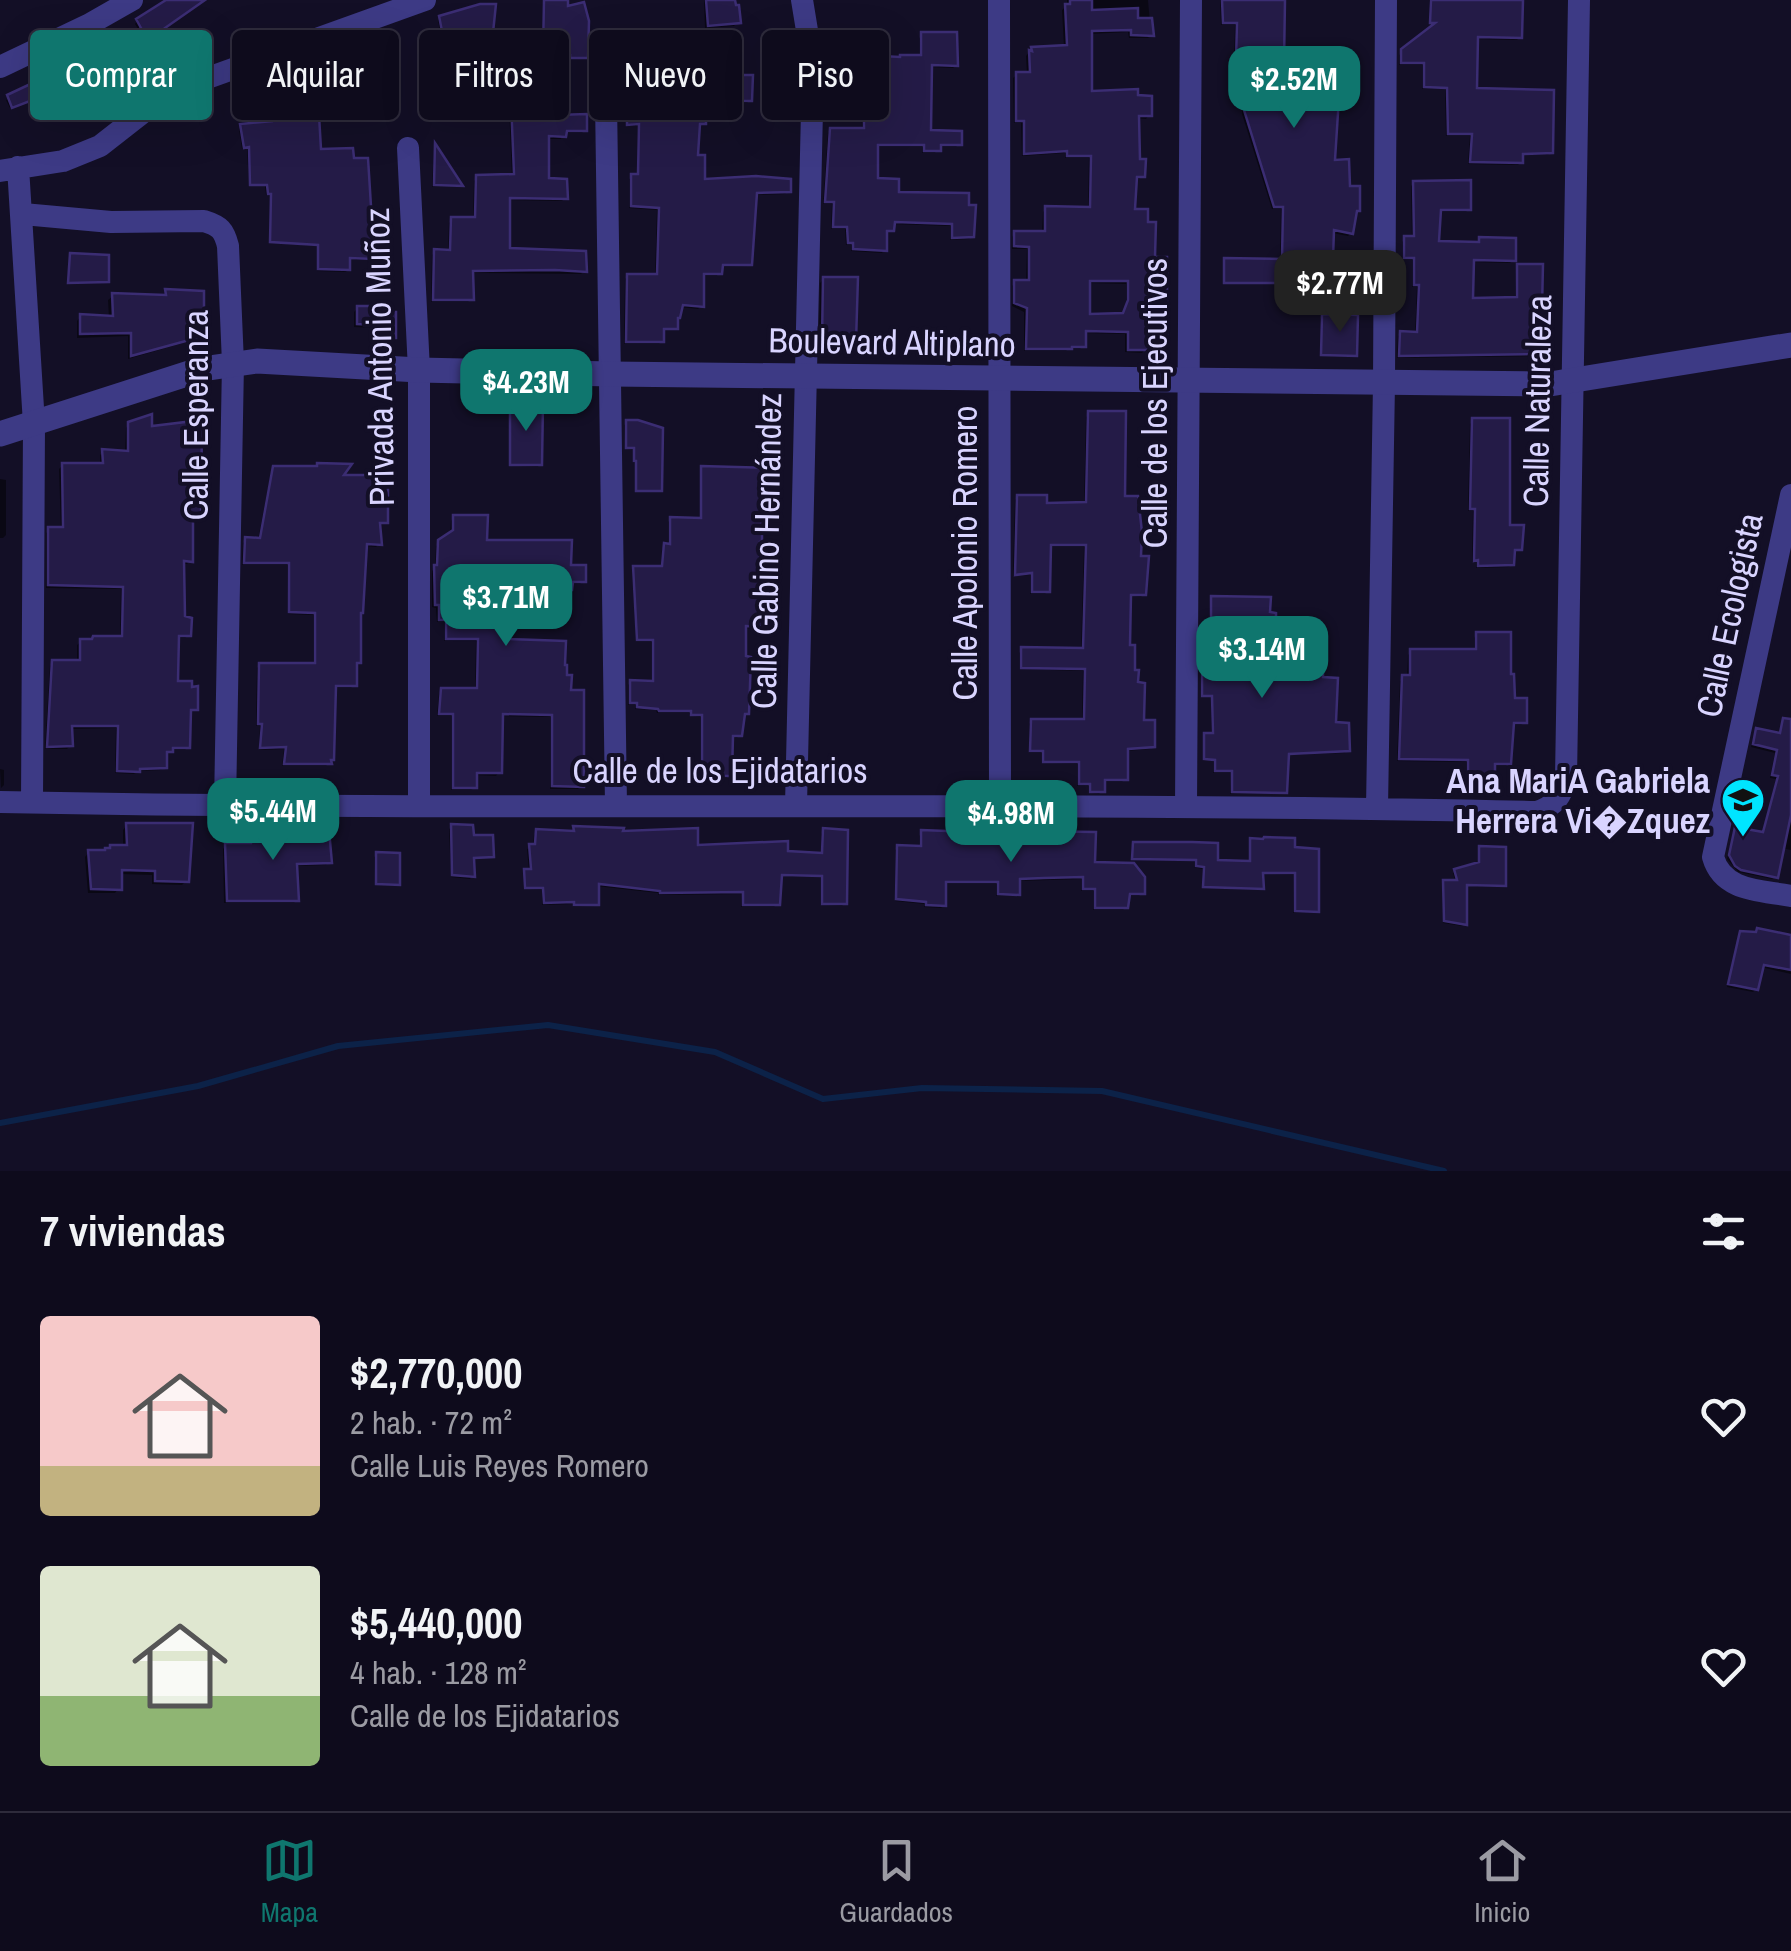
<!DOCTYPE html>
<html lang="es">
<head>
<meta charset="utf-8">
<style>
	:root { --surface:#0e0b1c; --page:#171425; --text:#f1f3f6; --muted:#9b9ba3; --line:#2e2b3b; --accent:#0f766e }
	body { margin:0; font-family:"Archivo Narrow",sans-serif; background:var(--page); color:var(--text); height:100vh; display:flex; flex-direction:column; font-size:38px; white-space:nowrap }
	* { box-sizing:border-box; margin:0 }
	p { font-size:32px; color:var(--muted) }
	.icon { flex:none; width:55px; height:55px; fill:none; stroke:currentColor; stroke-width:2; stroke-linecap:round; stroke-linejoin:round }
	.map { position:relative; height:1171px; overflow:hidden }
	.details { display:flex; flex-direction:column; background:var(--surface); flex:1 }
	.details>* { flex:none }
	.top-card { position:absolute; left:30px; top:30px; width:1000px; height:90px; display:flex; gap:20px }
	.price { position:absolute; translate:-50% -85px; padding:0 22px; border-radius:20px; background:var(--accent); color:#fff; font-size:32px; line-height:65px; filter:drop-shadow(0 2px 5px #0008) }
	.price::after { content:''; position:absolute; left:50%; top:60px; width:30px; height:22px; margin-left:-15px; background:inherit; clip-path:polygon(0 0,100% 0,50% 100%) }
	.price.selected { background:#222; color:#fff }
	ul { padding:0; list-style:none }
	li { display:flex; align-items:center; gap:30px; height:250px; padding:0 40px }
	li span { display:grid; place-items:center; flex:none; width:280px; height:200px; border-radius:10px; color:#555 }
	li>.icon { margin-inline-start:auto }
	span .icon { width:120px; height:120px; fill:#fffc; stroke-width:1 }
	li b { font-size:42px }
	h2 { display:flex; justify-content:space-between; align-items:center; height:120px; padding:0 40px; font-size:42px }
	.chip { padding:0 35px; border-radius:10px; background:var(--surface); box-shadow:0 10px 40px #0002,0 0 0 2px var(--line); font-size:35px; line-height:90px }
	.chip.selected { background:var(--accent); color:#fff }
	.tabs { display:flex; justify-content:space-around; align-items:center; height:140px; border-top:2px solid var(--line); background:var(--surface); font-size:28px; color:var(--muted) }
	.tabs a { display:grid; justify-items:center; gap:5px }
	.tabs .selected { color:var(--accent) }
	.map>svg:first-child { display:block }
	.shadow { fill:#0007; fill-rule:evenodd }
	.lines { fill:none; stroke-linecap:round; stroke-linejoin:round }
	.stream { stroke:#0c2248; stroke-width:6 }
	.building { fill:#241b47; stroke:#3b2d73; stroke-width:2.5; fill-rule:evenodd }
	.minor { stroke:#3d3a85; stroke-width:22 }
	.tertiary { stroke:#3d3a85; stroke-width:25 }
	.labels { text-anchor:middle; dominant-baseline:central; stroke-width:8; stroke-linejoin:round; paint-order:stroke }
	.street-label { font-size:35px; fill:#d9d4ff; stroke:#130f26 }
	.poi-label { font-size:35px; font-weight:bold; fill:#d9d4ff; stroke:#130f26; text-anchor:end }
</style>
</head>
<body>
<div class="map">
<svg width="1791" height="1171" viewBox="0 0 1791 1171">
	<rect width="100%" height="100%" fill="#130f26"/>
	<path class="shadow" d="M172 0H190L162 28 184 71 173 76 156 52 131 67 126 60 69 89 68 86 84 72 82 69 52 87 50 92 10 108 6 100 38 84 36 79 39 76 104 57 140 32 135 24 137 21Z
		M704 0H733L738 22 734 26 705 28Z
		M1067 0H1148L1151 35 1148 38H1129L1128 32 1090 34V93L1149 115 1146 119 1136 118 1138 161 1142 176 1139 179H1134L1133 211 1152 260 1164 336 1161 339H1145V349L1142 353 1125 352V334L1083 333V346L1080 349H1068L1066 351H1024V312L1012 306V286L1015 283H1026L1027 249H1012V237L1015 233H1042L1043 212 1046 209 1088 210 1089 158H1065V153L1022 156 1021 123H1014L1013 78 1017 75H1027L1026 56 1032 49 1064 47 1062 10 1067 6ZM1088 283 1126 284V306L1122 315 1087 317Z
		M1220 0H1283L1282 66 1327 69 1332 162 1348 188 1354 213 1351 233 1348 236 1332 233 1331 258 1328 261H1280L1281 209H1272L1242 114 1240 62H1234L1235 25H1221Z
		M1429 0H1520V37L1517 40 1475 39 1474 91 1551 152 1548 155H1521V162L1518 165 1468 164 1470 136H1446L1445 89H1422V65H1399V55L1437 24H1429Z
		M545 1 586 57 584 59H569V57L542 53 543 3Z
		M441 18 489 51 481 57 446 63 438 20Z
		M923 35 956 65 953 68 930 67 928 132 959 144 956 147H938L935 153H922V147H876L875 180 897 194 967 195 972 236 969 239 950 240V226L892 224V230L884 233V250L882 253 851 251V245H846L845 229H831L832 204H823L828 133 831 130 862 131 861 60 864 57 919 58V38Z
		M826 44 847 68 845 70 826 69 824 46Z
		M628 54 703 77 750 100 747 103H703V123L697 126 695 157 702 182 788 191 785 194 755 195 750 264 747 266 720 267 717 276H702L701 306 698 309 680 307 676 328 673 330H662V341L659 344H624L625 279 628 276H655L657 210 629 208V179L637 177 638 126H626V57Z
		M341 56 384 91 395 108 390 113 365 115 363 82 316 90V68L321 63Z
		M512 103 585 130 582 133H564L561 139H547V181L565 198 562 201 507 200V250L584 271 581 274 471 273V299L468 302H431L432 255 435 252H448L449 223 452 220H473L474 181 477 178 512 177 509 106Z
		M241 127 319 151 370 224 375 239 369 241 370 258 368 260H348V269L346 272 317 271V246L269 243 270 196 266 195 265 186H249L247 148 242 149 239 129Z
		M434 147 460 185 458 187H432Z
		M1414 183 1469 209 1466 212H1438L1437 243 1477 242 1480 239 1513 260 1510 263 1472 262 1470 300 1515 299 1516 269 1518 266 1539 353 1536 356 1397 358 1398 336 1401 334H1415L1417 287H1412V260H1402V242L1405 239H1412L1411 186Z
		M71 256 106 281 104 283 67 284 69 258Z
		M1225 261 1280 282 1278 284H1223V263Z
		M824 279 854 341 850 345 819 344 820 283Z
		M166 292 201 335 197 339 128 359V336L77 338V321L81 316 109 318 108 300 113 296 161 297Z
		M358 308 393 337 389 341H376L374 328 354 327V312Z
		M1323 317 1354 355 1352 357 1320 356V319Z
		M511 405 540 464 538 467 509 466V408Z
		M1089 414 1123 498 1144 594 1141 597 1128 596V648L1141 722 1153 746 1150 749 1126 751 1125 779 1122 782H1102V791L1099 794 1088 793V786H1077V764L1041 763V753H1029V724L1032 721H1082L1083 671 1019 669V653L1022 650 1081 651 1084 547H1048V591L1045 594H1030V575L1013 576 1015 500 1018 497 1044 506 1084 504 1086 417Z
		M1473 421 1507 527 1520 549 1512 552V564L1509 567 1476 568V562H1472L1473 511H1468L1470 424Z
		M627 423 660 490 657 492H635V463H633V450L625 449 624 425Z
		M129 424 150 429 198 512 195 515H191L190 561 187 564H182V618L189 635 185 638H177L176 684 196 709 188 712V747L185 750H171L165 754V767L161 770 137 771 134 774 115 773 116 728 70 729 71 745 67 749H45L50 666 53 663H77V645L81 642 120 638 121 589 46 588V533L50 530H61L59 469 63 465 100 466V455L103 452 125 453 126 428Z
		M274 468 339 477 385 522 378 525 379 544 376 547 364 546 358 662 355 666 354 685 351 688H333L329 763 326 766H282L284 749 259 750 260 726H256L257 668 260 665H313V615L288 614 287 565H242L243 543 246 540H258L271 472Z
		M702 468 776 484 773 486H767V516L759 519 757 594 766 626 764 629 744 628V715L740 735 737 738 730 737 729 775 727 778 700 777V717L690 716 689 713H657L656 710 635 709V705H628V685L631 682 651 684V642H636L632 571 634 568H661L662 549 668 546V522L671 519 700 520V471Z
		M0 479 6 480V535L3 538H0Z
		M454 517 484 543 569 567 583 581 580 584H570L566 592H506L505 642 562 667 581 786 578 789H550V717L500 716 499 772 496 776 474 775 475 787 471 790H451V716H437L439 694 442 690 475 691 476 641H444V622H437L436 608 432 607V571L435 568 436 546 450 535 451 521Z
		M1212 599 1273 675 1347 750 1345 753 1286 755 1285 792 1282 794H1230L1231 773H1213V761H1203V738L1211 736V697H1200V663L1203 661H1209L1210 601Z
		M1477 634 1525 722 1521 725H1511L1509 763 1506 766H1493V775L1490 778H1466V762L1397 761 1400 681 1407 678 1408 655 1411 652H1474V638Z
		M1757 731 1791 742V850L1781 848 1775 877 1772 879 1738 872 1727 859 1733 833 1736 830 1762 834 1776 779 1770 778 1775 753 1751 747Z
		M0 769 4 770V785L1 788Z
		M127 825 186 881 182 885 152 884V875L120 874 119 888 115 893H88L85 857 89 852 123 847V830Z
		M252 827 273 833 329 862 326 865 295 866 297 900 294 903H224L223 849 226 845H249V830Z
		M452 827 471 838 491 856 489 858 472 859V876L470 879 451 877 449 829Z
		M574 829 695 847 821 856V834L824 831 845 903 842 906 820 905V877H779L777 904 774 907H741L742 894 658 895V893L596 886 597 904 594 906 573 907V904L542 905V890L523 889V874L529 871 527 849 533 847 534 835 537 832H572Z
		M922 833 1093 865 1142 893 1139 896H1128L1126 907 1123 910H1093V891H1081V879L1018 881V894L1015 896H996V884H944V905L941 908 924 907V904L895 901V850L898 848H919V836Z
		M1292 840 1317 911 1314 913H1293L1294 875 1261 874V888L1259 890 1202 888V869L1194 867V861L1131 860 1132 846 1134 844 1216 863 1249 864V843L1252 841Z
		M1480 849 1503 885 1501 887 1465 886 1464 924 1462 926 1443 923 1442 884 1444 882 1456 883 1453 873 1455 871 1478 865V851Z
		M377 855 398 884 395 886 375 885 374 857Z
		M1741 934 1791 938V974L1761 967 1756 989 1753 992 1727 987 1738 937Z"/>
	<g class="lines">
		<path class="stream" d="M0 1123 198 1086 338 1046 548 1025 715 1052 823 1099 922 1088 1102 1091 1444 1171"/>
	</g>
	<path class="building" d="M166 0H205L165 28 180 48 177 50 189 69 177 75 159 52 134 67 129 60 72 88 68 81 86 67 63 83 54 87 56 91 12 108 7 95 39 80 37 74 74 56 95 42 98 49 102 47 105 53 141 28 136 19Z
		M544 0H568V6L584 2 589 21 588 58H570V55L543 51Z
		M706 0H735L736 5H739L741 23 708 26Z
		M1070 0H1092V10L1138 8V18H1152L1154 36 1131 35V30L1092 31V91L1138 89V95L1152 96V116H1139L1140 159H1146L1145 177H1137L1135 209H1148V222H1156L1155 257H1167V337H1148V350H1128V332L1086 331V347H1072V349H1026L1027 308 1014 303V280H1029V247L1014 246V231H1045V206L1090 207 1091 156H1067V151L1024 154V121H1016V72H1030L1029 50 1032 51 1031 47 1067 45 1065 4H1070ZM1090 281H1128V300L1123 313 1090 314Z
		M1222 0H1285L1284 63 1330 62V66H1341L1335 160 1349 159 1350 186H1360V211H1357L1353 234 1334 230 1333 259H1282L1283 207H1274L1244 110 1242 60H1236L1237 23H1223Z
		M1431 0H1523L1522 38 1478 37 1477 88 1554 90 1553 153 1523 154V163L1470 162 1472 134H1448L1447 88 1424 87V63H1401V49L1435 23H1430Z
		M480 4H496L491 52 485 53 486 56 448 62 439 16Z
		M921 32H957L958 66 932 65 931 130 962 131V145H941V151H924V145H878V178L899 179V192L969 193V205H976L974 237 952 238V224L895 222 894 231H887V251L853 249V243H848L847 227H833L834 202H825L830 128H864L863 55 900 57V55H921Z
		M825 41 843 42 842 46H850V69L828 68Z
		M379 49 386 88H396L397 109 369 111 367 79 320 86V60L343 53 344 57Z
		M627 52H705V75H753L752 101H706V124H700L698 155H705V179L756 176 791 179V192L757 193 752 265H723L722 274H704V307L683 305 680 318H678V329H664V342H626L627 274H657L659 208 631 206V174H638L639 124 627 125Z
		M551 100V104H556V115L587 114V131H567L566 137 549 136V178L567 179 568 199 510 198V248L586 251 587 272 555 270 473 271 474 300H433L434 249 450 250 451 217H475L476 175 514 174 511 101Z
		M319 115 321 149 353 148 354 158H368L372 222H377V240L372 239 373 259 350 258V270L318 269V245L270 242 271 194H268L267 185H250L249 147 244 148 240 124 272 121V119Z
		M435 143 463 186 434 185Z
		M1471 180V210H1441L1439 241 1479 242V237L1516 238V261L1474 260 1473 298 1517 297V264H1543L1541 354 1399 356 1400 331 1417 332 1419 285H1414V258H1404V236H1414L1413 181Z
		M70 253 109 255V282L68 283Z
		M1224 258 1282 259V283H1224Z
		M823 277H858L856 342 822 341Z
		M165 289 204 291V336L131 356V333L80 334V314L113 316 112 293 166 295Z
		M357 306H379L378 312H396V338H379L377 325 357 324Z
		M1322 314 1358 315 1357 356 1321 355Z
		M510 403H543L542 465H510Z
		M1088 411H1126L1125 496H1138L1142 532 1141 556H1149L1146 595H1131L1130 645H1135V670H1139L1138 682 1145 683 1144 720H1155V747L1128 749V780H1105V792H1090V784H1079V762H1043V751H1030L1031 719H1084L1085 669 1021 668V647L1083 648 1086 545H1051L1050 592H1032V573L1015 575 1017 495H1047V503L1086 502Z
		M152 414V426L202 420 201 513H193V562L184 561 185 616 192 618 191 636H179L178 681H192V687L198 686V710H191L190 748H173V752H167V768L140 769V772L117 771 118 726H72L73 746 47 747 52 660H80V639H92L93 636H122L123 587 48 585V527H63L62 463H103L102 449 128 451V422Z
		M1472 418H1510V525H1524L1522 550H1515L1514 565 1478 566V560L1474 561 1475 509H1470Z
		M626 420H638L663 428 662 491H636V461H634V448H626Z
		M317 463 352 464 344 475H388V523H380L382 545 367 544 363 613H361V663H357V686H336L334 760H331L332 764H284L286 747 260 748 262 724H258L259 663H315V613L289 612V563H244L245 537 260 538 273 466H317Z
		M701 466 778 468V485H769V517H762V542H760V592H769V627L746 626V656L751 657 749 714H745L742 736H733L732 776H702V715H691V711H659L658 709 637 707V703H630V680L653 681V640H637L633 566H662L664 543 670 544V517L701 518Z
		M453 515H488L487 540H572L571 565H586V582H573L572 590H508L507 639 566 641 565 665H567V675H572L571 690H584V787L552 786V715L503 714 502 773H477V788H453V714H439L441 688H477L478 639H446V620H439V605H435L434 565H437L438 540 453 530Z
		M1211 596 1271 597 1270 612 1276 613V672L1323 673V677L1338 678 1336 722 1349 723 1350 751 1289 754 1287 793 1232 792V771H1215V760L1204 759V733H1213L1212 696H1202V658H1211Z
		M1476 632H1511V674H1514L1515 698H1527V723H1514L1511 764H1495V776H1468V760L1399 759 1402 675H1410V649H1476Z
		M1783 718 1791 719V815L1778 878 1741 870 1735 866 1729 855 1735 827 1763 832 1778 776 1772 775 1777 750 1753 744 1756 728 1780 733Z
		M126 823H193L189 882 155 881V871L122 870V890L91 889 88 850H105V848H110V845H127Z
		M251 824 275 825V831L329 830 332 863 297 864 299 901H227L225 843H251Z
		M451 824 473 825 474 835H493L494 857 474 858 475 877 452 875Z
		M573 826 624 828 623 831 698 828V845L788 841V851L822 853 823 828 848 830 847 904H822V876L782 875 780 905H743V892L660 893V891L599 884V905H574V902L544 903 543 888H525L524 869H531L529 844H535L536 829 574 831Z
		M921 830 947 831 962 834 1021 831 1096 832 1095 862 1134 863 1145 877V894H1130L1128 908H1095V889H1083V877L1044 878 1020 879V895L998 894V882H946V906L926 905V902L896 899 897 845 921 846Z
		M1264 837 1295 838V847L1319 849V912L1295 911V873H1263L1264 889 1203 887 1204 867 1196 866V860L1132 859 1133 842H1192L1218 843V860L1250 861V838L1263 839Z
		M1479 846 1506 847V886L1467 885V925L1444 921 1443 880H1457L1454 869 1479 862Z
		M376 852 400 853V885L376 884Z
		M1757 928 1791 935V970L1764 965 1758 990 1728 984 1740 931 1756 932Z"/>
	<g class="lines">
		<path class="minor" d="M999 0 1000 806
			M0 67 88 25 132 0
			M606 100 616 805
			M408 148 419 370V805
			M18 167 34 424 32 802
			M0 171 63 161 100 146 146 110 191 84 425 0
			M23 214 111 222 204 221C220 226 224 230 228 246L233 363 225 805
			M1791 495 1713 857C1723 892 1761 890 1791 896
			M0 802C512 812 1025 800 1537 812 1555 806 1562 796 1566 777L1579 0
			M796 805 813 67 802 0
			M1186 807 1191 0
			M1377 808 1384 383 1386 0"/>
		<path class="tertiary" d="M0 434 202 369 257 361 419 370 611 374 1550 384 1791 345"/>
	</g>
	<defs>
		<symbol id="school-pin" viewBox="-11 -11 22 30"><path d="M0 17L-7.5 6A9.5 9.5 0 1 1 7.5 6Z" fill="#00e5ff" stroke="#130f26"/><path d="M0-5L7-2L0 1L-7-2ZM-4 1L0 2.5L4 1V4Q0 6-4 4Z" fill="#111"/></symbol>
	</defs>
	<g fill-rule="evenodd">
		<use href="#school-pin" x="1718" y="775" width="50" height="68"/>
	</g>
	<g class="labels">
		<g class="street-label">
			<text transform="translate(892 342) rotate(1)">Boulevard Altiplano</text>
			<text transform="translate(379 357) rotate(-91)">Privada Antonio Muñoz</text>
			<text transform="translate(1537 401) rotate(-89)">Calle Naturaleza</text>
			<text transform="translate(1154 403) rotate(-90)">Calle de los Ejecutivos</text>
			<text transform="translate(195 415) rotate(-90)">Calle Esperanza</text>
			<text transform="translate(766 551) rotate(-89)">Calle Gabino Hernández</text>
			<text transform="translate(964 553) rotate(-90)">Calle Apolonio Romero</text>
			<text transform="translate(1729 615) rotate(-78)">Calle Ecologista</text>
			<text x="720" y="770">Calle de los Ejidatarios</text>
		</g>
		<g class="poi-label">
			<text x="1710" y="780">Ana MariA Gabriela<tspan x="1710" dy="40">Herrera Vi�Zquez</tspan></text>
		</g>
	</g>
</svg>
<b class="price" style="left:1294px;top:131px">$2.52M</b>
<b class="price selected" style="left:1340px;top:335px">$2.77M</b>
<b class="price" style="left:526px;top:434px">$4.23M</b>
<b class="price" style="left:506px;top:649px">$3.71M</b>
<b class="price" style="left:1262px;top:701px">$3.14M</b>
<b class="price" style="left:273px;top:863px">$5.44M</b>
<b class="price" style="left:1011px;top:865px">$4.98M</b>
<div class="top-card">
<a class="chip selected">Comprar</a>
<a class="chip">Alquilar</a>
<a class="chip">Filtros</a>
<a class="chip">Nuevo</a>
<a class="chip">Piso</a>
</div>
</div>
<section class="details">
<h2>7 viviendas<svg class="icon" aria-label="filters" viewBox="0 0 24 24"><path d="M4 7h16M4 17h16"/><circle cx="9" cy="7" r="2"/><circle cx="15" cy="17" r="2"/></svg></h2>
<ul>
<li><span style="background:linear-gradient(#f6c9c9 75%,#c2b280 0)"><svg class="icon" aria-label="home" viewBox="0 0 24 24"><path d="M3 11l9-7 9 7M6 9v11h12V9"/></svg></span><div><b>$2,770,000</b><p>2 hab. · 72 m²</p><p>Calle Luis Reyes Romero</p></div><svg class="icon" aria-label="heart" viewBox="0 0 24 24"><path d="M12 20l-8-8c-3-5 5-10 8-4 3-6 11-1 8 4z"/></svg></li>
<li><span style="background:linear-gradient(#dfe7d0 65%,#8fb573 0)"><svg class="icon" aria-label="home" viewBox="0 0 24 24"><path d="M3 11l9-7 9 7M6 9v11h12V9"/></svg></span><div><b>$5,440,000</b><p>4 hab. · 128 m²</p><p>Calle de los Ejidatarios</p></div><svg class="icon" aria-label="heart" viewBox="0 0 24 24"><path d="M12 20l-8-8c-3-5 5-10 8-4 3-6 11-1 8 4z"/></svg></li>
</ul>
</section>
<nav class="tabs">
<a class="selected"><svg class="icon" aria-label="map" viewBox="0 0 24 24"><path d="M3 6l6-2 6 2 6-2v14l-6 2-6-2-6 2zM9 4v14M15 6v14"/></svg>Mapa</a>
<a><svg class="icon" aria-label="saved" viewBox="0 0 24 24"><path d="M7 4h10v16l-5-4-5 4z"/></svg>Guardados</a>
<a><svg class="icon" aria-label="home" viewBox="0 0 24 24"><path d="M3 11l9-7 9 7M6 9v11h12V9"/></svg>Inicio</a>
</nav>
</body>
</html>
